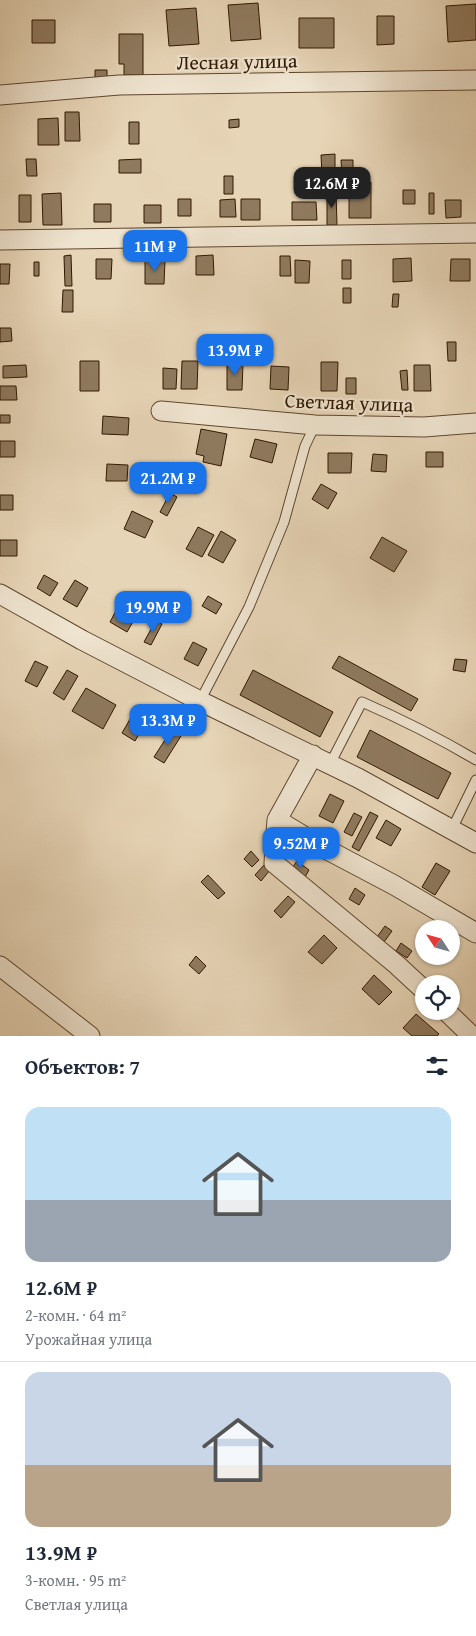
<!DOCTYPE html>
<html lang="ru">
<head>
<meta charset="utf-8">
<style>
	:root { --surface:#fff; --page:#f6f6f7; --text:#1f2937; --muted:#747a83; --line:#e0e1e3; --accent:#1a73e8 }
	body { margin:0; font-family:"Gentium Book Plus",serif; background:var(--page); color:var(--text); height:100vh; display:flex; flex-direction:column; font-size:19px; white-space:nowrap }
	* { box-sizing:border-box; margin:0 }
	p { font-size:16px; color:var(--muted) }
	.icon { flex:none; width:28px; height:28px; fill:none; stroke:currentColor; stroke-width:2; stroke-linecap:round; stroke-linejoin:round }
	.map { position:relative; height:1036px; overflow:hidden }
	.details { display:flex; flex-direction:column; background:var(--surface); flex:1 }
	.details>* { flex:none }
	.needle { width:32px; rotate:306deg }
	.fabs { position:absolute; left:415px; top:920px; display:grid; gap:10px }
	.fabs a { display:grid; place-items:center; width:45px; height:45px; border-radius:50%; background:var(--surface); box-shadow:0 1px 4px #0004; font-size:25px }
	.price { position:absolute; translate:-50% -42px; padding:0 11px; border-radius:10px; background:var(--accent); color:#fff; font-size:16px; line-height:32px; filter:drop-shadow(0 1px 2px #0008) }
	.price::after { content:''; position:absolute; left:50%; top:30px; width:15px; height:11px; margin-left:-8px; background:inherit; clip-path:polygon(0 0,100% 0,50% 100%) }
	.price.active { background:#222; color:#fff }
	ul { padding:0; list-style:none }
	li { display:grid; align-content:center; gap:10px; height:265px; padding:0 25px }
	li+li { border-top:1px solid var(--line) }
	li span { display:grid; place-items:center; height:155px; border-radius:15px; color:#555 }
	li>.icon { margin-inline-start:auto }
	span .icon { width:90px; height:90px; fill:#fffc; stroke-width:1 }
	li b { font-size:21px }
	h2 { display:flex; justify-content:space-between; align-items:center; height:60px; padding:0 25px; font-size:21px }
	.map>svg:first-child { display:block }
	.building { fill:#8f7a5f; stroke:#301800 }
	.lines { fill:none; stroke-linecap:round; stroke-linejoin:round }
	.lane-casing { stroke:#5e472e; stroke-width:11 }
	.street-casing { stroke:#5e472e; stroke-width:21 }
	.lane { stroke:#efe4d0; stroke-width:9 }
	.street { stroke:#efe4d0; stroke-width:19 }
	.labels { text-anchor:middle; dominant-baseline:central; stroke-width:4.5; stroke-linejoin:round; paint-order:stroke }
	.street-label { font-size:20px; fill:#301800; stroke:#efe4d0 }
</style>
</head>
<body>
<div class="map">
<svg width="476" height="1036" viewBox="0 0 476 1036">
	<rect width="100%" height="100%" fill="#e7d5b7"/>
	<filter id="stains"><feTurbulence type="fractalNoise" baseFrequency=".004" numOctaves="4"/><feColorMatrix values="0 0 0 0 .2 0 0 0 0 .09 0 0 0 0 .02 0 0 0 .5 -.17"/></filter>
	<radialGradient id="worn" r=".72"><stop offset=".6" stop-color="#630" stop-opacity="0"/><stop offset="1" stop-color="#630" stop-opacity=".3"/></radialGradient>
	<path class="building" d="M258 3 261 39 231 41 228 5Z
		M476 4V40L448 42 446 6Z
		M196 8 199 44 169 46 166 10Z
		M377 16H394V44L377 45Z
		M299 18H334V48H299Z
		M32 20H55V43H32Z
		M119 34H143V75H124V64H119Z
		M95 70H107V78H95Z
		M65 112H79L80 141H65Z
		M58 118 59 145H38V119Z
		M239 119V127L229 128V120Z
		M129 122H139V144H129Z
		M335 154V174L322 175 321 155Z
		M26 159H36L37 176H27Z
		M141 159V173H119V160Z
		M341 160H353V176H342Z
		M224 176H233V194H224Z
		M349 182H371V218H349Z
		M403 190H415V204H403Z
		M327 192H336L337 225H327Z
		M61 193 62 225H43L42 194Z
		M429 193H434V214H429Z
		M19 195H31V222H19Z
		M178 199H191V216H178Z
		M235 199 236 217H220V200Z
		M241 199H260V220H241Z
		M445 200H461V217L446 218Z
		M292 202H316L317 220H292Z
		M94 204H111V222H94Z
		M144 205H161V223H144Z
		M71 255 72 286H65L64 256Z
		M213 255 214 275H196V256Z
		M280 256H290L291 276H280Z
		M411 258 412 281 393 282V259Z
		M96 259H112L111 279H96Z
		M451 259H470V281H450Z
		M145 260H165L164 284H145Z
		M295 260 310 261 309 283H295Z
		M342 260H351V279H342Z
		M34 262H39V276H34Z
		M0 264H10L9 284H0Z
		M343 288H351V303H343Z
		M63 290H73V312H62Z
		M393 294H399L398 307H392Z
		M0 328H11L12 341 0 342Z
		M447 342H456V361H448Z
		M80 361H99V391H80Z
		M182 361H198L197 389H181Z
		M227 362 243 363 242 390H227Z
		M321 362H338L337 391H321Z
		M26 365 27 377 3 378V366Z
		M414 365H430L431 391H414Z
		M271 366 289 367 288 390 270 389Z
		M163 368 177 369 176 389H163Z
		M407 370 408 390H402L400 371Z
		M346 378H356V394H346Z
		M0 386H16L17 400H0Z
		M0 415H10V423H0Z
		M103 416 129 418 128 435 102 434Z
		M201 429 227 434 221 466 203 462 204 456 196 454Z
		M255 439 277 444 272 463 250 457Z
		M0 441H15V457H0Z
		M426 452H443V467H426Z
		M328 453H352L351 473H328Z
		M373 454 387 455 386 472 371 471Z
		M107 464 128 465 127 481H106Z
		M321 484 337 493 328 509 312 499Z
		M170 493 177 497 167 516 160 512Z
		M0 495H13V510H0Z
		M132 511 153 521 145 538 124 529Z
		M198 527 214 535 202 557 186 549Z
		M221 531 236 540 223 563 208 555Z
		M382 537 407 551 394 572 370 558Z
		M0 540H17V556H0Z
		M44 575 58 583 50 596 37 588Z
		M75 580 88 588 77 607 63 599Z
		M208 596 222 604 216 614 202 606Z
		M120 603 138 613 127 632 110 622Z
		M156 620 162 624 151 645 144 642Z
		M193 642 207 649 198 666 184 659Z
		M339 656 418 699 411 711 332 668Z
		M455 659 467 660 465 672 453 670Z
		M35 661 48 667 37 687 25 681Z
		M67 670 78 676 64 700 53 693Z
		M253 670 333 712 320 737 240 695Z
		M86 688 116 705 103 729 72 711Z
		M133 714 146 722 135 741 122 733Z
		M172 729 181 736 164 763 154 757Z
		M370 730 451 773 438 799 357 757Z
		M330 794 344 801 333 823 319 816Z
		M370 812 378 816 359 851 352 847Z
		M354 813 362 817 352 836 344 832Z
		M386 820 401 829 391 846 376 838Z
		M251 851 259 860 252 867 244 859Z
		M297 861 309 870 305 877 292 868Z
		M436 863 450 871 435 895 422 887Z
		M264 865 270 870 261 881 255 875Z
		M208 875 225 893 218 899 201 882Z
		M355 888 365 895 359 905 349 899Z
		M288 896 295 902 281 918 274 911Z
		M385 926 392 931 384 942 377 937Z
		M324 935 337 948 322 964 308 952Z
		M401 943 412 951 407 958 396 951Z
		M196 956 206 966 199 974 189 965Z
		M374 975 392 992 379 1005 362 989Z
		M416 1014 439 1034 437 1036H412L403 1028Z"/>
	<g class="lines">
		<defs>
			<path id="lane" d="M200 701 249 607 284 522 305 446 315 425
				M330 764 362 702C401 719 439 738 476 760
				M452 829 476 780"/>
			<path id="street" d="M0 95 119 85 476 80
				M0 240 476 233
				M161 411 315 425 424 427 476 423
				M0 594 82 640 200 701 358 778 476 843
				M313 755 277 820 322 847 394 885 476 933
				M277 820 274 863 397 965 424 990
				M0 966 90 1036
				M446 1011 472 1036"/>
		</defs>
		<use href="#lane" class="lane-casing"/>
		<use href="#street" class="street-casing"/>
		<use href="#lane" class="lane"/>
		<use href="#street" class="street"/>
	</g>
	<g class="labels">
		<g class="street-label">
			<text transform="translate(237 61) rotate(-1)">Лесная улица</text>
			<text transform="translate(349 402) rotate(2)">Светлая улица</text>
		</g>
	</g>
	<rect width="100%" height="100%" filter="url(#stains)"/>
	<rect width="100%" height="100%" fill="url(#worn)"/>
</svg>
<div class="fabs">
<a><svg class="needle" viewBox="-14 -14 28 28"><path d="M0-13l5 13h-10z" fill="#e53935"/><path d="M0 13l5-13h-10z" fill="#747a83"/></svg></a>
<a><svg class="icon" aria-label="locate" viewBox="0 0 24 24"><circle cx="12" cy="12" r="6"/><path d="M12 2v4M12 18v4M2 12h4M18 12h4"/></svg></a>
</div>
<b class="price active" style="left:332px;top:209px">12.6M ₽</b>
<b class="price" style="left:155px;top:272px">11M ₽</b>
<b class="price" style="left:235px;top:376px">13.9M ₽</b>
<b class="price" style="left:168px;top:504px">21.2M ₽</b>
<b class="price" style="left:153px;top:633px">19.9M ₽</b>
<b class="price" style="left:168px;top:746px">13.3M ₽</b>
<b class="price" style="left:301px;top:869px">9.52M ₽</b>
</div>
<section class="details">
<h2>Объектов: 7<svg class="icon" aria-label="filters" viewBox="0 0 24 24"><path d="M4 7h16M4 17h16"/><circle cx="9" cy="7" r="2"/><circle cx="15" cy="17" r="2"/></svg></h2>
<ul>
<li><span style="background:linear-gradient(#bfe0f5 60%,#9aa5b1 0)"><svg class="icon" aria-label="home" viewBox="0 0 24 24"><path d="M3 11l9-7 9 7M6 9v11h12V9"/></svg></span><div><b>12.6M ₽</b><p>2-комн. · 64 m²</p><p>Урожайная улица</p></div></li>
<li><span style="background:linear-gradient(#c9d6e8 60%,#b9a48a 0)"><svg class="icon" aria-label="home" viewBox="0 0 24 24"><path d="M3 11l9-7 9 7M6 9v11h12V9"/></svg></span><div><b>13.9M ₽</b><p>3-комн. · 95 m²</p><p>Светлая улица</p></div></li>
</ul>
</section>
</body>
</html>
